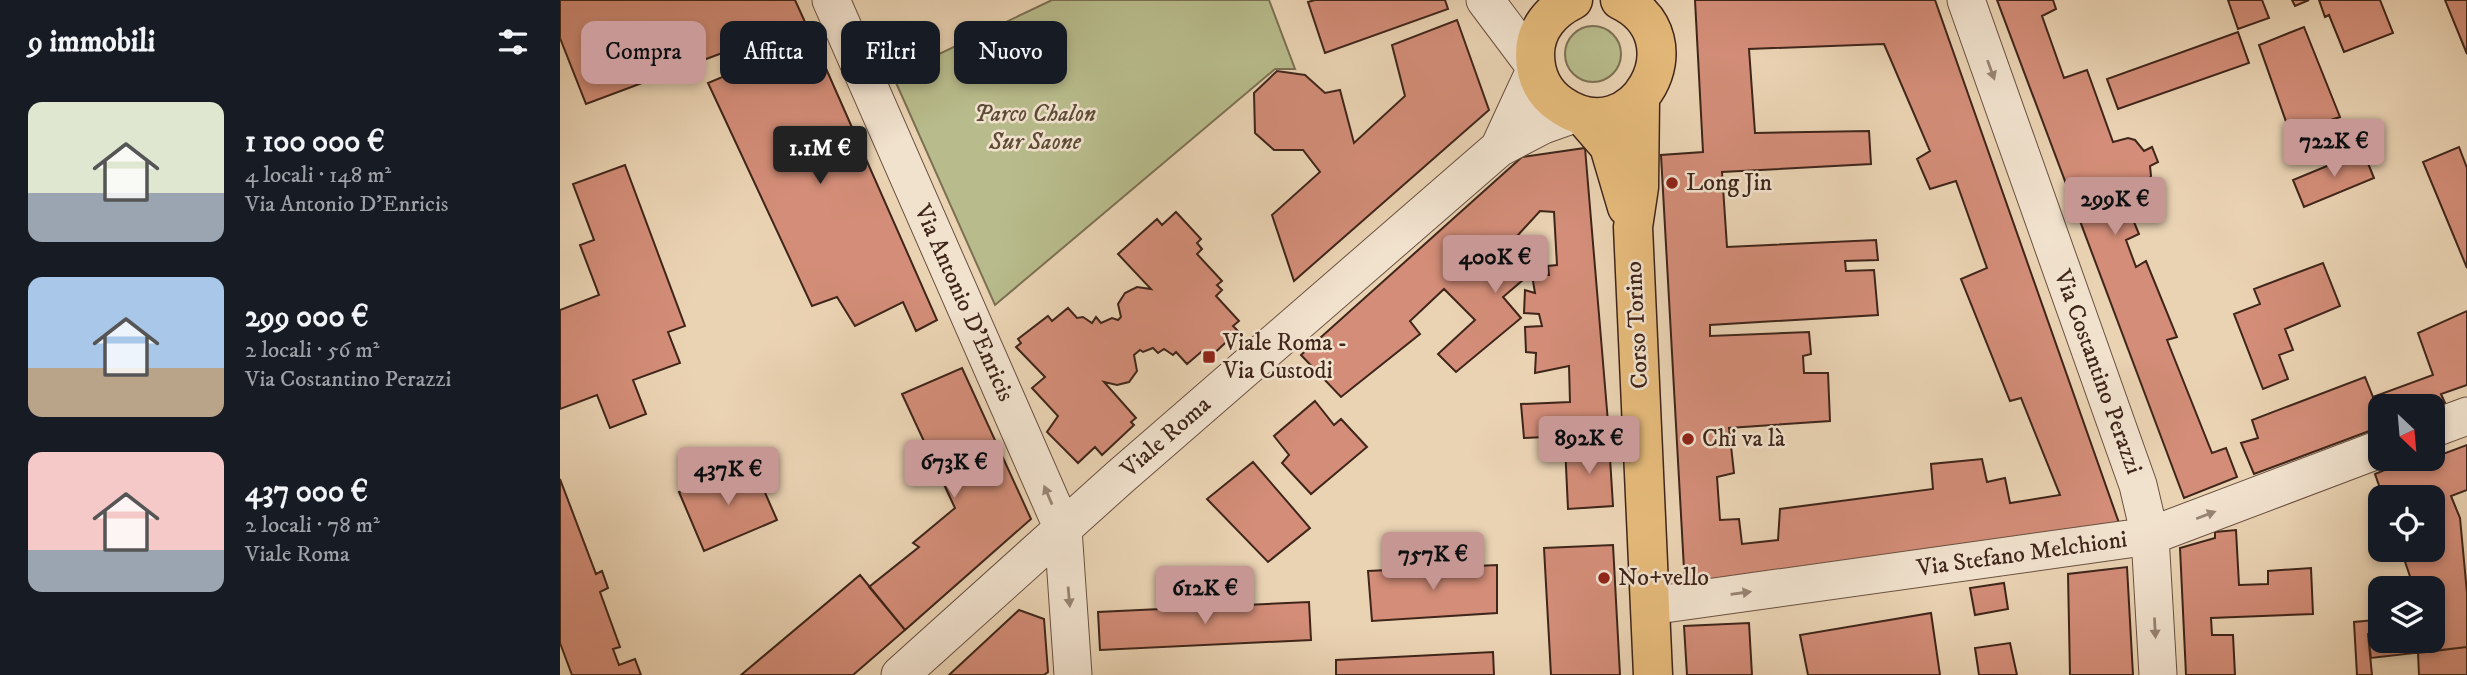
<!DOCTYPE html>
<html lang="it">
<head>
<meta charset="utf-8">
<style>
	:root { --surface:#171b24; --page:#20242c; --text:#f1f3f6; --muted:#9ea1a6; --accent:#c59692 }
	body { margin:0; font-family:"IM FELL DW Pica",serif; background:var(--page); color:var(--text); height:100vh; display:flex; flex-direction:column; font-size:26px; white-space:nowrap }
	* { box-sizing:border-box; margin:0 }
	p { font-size:23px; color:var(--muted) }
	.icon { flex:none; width:38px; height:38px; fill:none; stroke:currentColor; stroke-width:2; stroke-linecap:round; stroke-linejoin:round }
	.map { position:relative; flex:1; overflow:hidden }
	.details { display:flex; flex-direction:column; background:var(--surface); width:560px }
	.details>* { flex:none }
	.hud { position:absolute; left:21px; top:21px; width:665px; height:63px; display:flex; gap:14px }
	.needle { width:46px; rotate:154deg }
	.controls { position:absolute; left:1808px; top:394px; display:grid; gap:14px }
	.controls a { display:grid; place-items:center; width:77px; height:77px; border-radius:14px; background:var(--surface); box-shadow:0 4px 10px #0003; font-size:35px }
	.price { position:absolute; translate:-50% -60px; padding:0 16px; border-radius:7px; background:var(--accent); color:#111; font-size:23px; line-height:46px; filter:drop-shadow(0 2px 4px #0008) }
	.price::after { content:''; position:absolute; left:50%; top:42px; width:21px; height:16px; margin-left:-10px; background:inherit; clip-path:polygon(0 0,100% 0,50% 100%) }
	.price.selected { background:#222; color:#fff }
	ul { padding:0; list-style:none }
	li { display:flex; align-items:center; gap:21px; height:175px; padding:0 28px }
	li span { display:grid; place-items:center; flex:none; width:196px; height:140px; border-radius:14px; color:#555 }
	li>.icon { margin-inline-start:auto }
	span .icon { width:84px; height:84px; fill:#fffc; stroke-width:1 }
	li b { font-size:30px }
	h2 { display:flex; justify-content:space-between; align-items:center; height:84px; padding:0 28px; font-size:30px }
	.chip { padding:0 24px; border-radius:14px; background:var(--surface); box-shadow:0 4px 10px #0003; font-size:24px; line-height:63px }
	.chip.selected { background:var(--accent); color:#111 }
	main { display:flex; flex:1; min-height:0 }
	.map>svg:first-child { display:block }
	.green { fill:#b8bc8c; stroke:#7c7053; stroke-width:2 }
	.building { fill:#d38d78; stroke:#3f251a; stroke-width:2; fill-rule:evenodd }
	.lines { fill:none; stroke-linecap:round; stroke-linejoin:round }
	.minor-casing { stroke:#6a5040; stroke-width:39 }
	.major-casing { stroke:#3f251a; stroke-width:41 }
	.minor { stroke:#f1e2ce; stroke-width:37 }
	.major { stroke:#e5ba7a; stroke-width:38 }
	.oneway { fill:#988474 }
	.poi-dot { fill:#8f2418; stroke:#f1e2ce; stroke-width:2.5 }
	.labels { text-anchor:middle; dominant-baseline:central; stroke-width:5; stroke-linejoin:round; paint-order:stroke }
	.park-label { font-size:24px; font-style:italic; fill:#5d4b36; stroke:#f1e2ce }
	.poi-label { font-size:24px; fill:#3f251a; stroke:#f1e2ce; text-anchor:start }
	.street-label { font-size:24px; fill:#3f251a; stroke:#f1e2ce }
</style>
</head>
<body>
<main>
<section class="details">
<h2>9 immobili<svg class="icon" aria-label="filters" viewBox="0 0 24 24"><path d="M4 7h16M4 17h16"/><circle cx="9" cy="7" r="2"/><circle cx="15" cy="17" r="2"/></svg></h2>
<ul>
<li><span style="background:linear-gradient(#dfe7d0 65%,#9aa5b1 0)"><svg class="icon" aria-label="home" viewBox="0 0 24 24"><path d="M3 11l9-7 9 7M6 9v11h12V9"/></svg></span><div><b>1 100 000 €</b><p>4 locali · 148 m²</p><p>Via Antonio D'Enricis</p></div></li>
<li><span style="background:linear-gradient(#a9c7e8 65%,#b9a48a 0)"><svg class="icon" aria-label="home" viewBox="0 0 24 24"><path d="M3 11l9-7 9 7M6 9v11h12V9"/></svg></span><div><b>299 000 €</b><p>2 locali · 56 m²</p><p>Via Costantino Perazzi</p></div></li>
<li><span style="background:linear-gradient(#f6c9c9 70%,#9aa5b1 0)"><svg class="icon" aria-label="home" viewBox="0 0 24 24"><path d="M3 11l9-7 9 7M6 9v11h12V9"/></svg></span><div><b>437 000 €</b><p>2 locali · 78 m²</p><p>Viale Roma</p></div></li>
</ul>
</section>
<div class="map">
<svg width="1907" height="675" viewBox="0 0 1907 675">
	<rect width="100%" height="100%" fill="#ead3b3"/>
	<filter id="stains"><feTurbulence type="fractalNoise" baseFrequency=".00286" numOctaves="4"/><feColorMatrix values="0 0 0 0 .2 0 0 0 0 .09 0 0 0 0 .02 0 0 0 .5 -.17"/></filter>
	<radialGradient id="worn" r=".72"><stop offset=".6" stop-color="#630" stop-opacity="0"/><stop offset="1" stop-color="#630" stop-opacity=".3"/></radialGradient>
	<path class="green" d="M492 0H709L735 69H715L435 305 333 76Z
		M1005 54a28 28 0 1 1 56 0a28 28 0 1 1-56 0Z"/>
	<path class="building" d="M0 0H235L245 22 26 104 0 38Z
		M755 0H885L888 9 765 53 748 2Z
		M1135 0H1375L1559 523 1125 587 1101 155 1143 152ZM1324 44 1370 151 1357 159 1370 189 1396 181 1427 268 1401 279 1450 401 1461 398 1500 495 1450 503 1445 478 1427 482 1422 459 1371 464 1373 489 1220 509 1218 540 1182 544 1179 519 1160 520 1157 477 1174 473 1169 428 1270 421 1268 373H1244L1243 356 1251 354 1249 332 1150 336V325L1318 315 1314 270 1286 271 1285 261 1318 260 1316 240 1167 247 1162 172 1311 164 1309 131 1195 133 1189 49Z
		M1437 0H1493L1496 9 1482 16 1504 78 1527 70 1553 142 1568 138 1575 140 1584 151 1592 147 1598 162 1590 166 1591 176 1584 187 1572 190 1578 206 1569 210 1579 234 1566 240 1576 267 1586 261 1617 337 1607 340 1652 453 1666 448 1677 477 1624 498Z
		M1668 0H1702L1709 18 1678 29Z
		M1732 0H1749L1735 6Z
		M1759 0H1820L1833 33 1784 52 1769 15 1765 17Z
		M1885 0H1907V54Z
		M897 20 929 110 734 281 712 215 760 172 743 150H714L695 133 694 93 717 71 745 75 765 93 780 90 794 143 845 96 832 45Z
		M1744 27 1780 117 1730 133 1699 45Z
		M1678 32 1689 63 1558 109 1547 79Z
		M253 39 377 320 356 331 343 302 295 326 277 297 252 306 148 83Z
		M1899 147 1907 168V268L1863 162Z
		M1025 148 1049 434 964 438 961 404 1010 402 1009 366 975 373 976 353 966 352 965 327 982 326 979 314 964 313 965 290 975 293 972 275H989L988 266 997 265 994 212 980 211 947 247 970 274 943 297 961 318 896 372 878 354 915 320 884 289 850 321 860 334 781 397 741 355 962 157Z
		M1803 151 1814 178 1744 207 1733 180Z
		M65 165 125 326 108 332 120 363 73 380 86 414 50 428 37 395 0 409V310L39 295 20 245 34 240 13 184Z
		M616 212 641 239 637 243 642 249 637 254 662 281 657 285 662 290 656 296 679 321 673 326 678 331 648 359 641 352 627 364 616 352 613 355 604 349 598 353 593 348 583 352 580 350 574 355 577 371 569 382 557 385 544 382 576 418 571 422 574 425 542 455 535 447 518 463 487 432 498 416 472 388 485 377 456 347 461 343 458 339 488 316 492 321 508 308 517 318 523 317 532 323 536 317 541 323 552 318 558 320 561 317 558 304 565 293 577 287 591 289 558 254 597 219 602 225Z
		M1763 263 1780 306 1725 329 1733 350 1719 355 1728 379 1703 389 1674 314 1700 304 1694 289Z
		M1907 311V385L1881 394 1885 403 1872 407 1820 406V427L1694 474 1681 443 1698 438 1692 420 1805 377 1813 397 1873 375 1858 333Z
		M402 368 471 519 345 630 309 587 359 547 353 543 395 508 342 394Z
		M755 401 774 425 781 419 807 447 751 494 722 463 729 455 714 436Z
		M1049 442 1053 506 1008 509 1005 445Z
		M1907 445V490L1891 496 1900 518 1907 593V647L1811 658 1808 634 1816 632 1815 620 1820 619V640H1872V588H1854L1841 550H1872V497H1823L1815 474 1853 458H1872L1873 450 1875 457Z
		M693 462 750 528 708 562 647 499Z
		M192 463 217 520 144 551 119 492Z
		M0 479 36 574 42 571 48 588 40 592 60 647 53 649 59 665 75 659 81 675H12L0 643Z
		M1676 530 1679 585 1708 584V571L1751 568 1753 614 1651 618 1652 635H1673L1675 675H1626L1620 548 1655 538V532Z
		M1053 545 1060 675H991L984 548Z
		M937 565V613L812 621 808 571Z
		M1567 567 1573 675H1510L1508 574Z
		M300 575 345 630 293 675H181Z
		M1444 583 1448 609 1415 615 1410 588Z
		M749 602 751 640 540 650 538 612Z
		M459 610 484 619 488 672 484 675H389Z
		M1371 613 1380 675H1248L1240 635Z
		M1815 620 1816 632 1808 634 1812 675H1797L1794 622Z
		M1189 623 1192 675H1127L1124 626Z
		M1450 643 1457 675H1419L1415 648Z
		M1907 647V675H1859L1858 653Z
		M933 652 934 675H776V660Z"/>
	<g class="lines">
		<defs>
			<path id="minor" d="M271 0 503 529 513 675
				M925 0 976 68 939 148
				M1406 0 1578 485 1590 536 1598 675
				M1872 429 1907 416
				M1090 606 1590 536 1820 449
				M340 675 560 477 939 148 983 125 1014 114"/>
			<path id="major" d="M1013 0C992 10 975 29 975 54 975 75 983 93 1001 105 1074 155 1140 38 1060 0
				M1080 99 1079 187 1073 227 1093 675
				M1023 116 1049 146 1067 207"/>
		</defs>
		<use href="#minor" class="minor-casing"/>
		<use href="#major" class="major-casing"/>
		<use href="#minor" class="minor"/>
		<use href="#major" class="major"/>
	</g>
	<defs><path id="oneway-solid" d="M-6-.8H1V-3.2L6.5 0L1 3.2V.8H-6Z" transform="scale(1.75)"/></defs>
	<g class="oneway">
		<use href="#oneway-solid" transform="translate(1431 70) rotate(70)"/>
		<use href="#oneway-solid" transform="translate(488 495) rotate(-113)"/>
		<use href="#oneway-solid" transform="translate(1646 515) rotate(-21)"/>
		<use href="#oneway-solid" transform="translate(1181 593) rotate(-8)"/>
		<use href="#oneway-solid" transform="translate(509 597) rotate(85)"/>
		<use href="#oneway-solid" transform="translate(1595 628) rotate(87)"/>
	</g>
	<g class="poi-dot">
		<circle cx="1112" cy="183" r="7"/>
		<rect x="642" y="350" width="14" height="14" rx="3.5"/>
		<circle cx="1128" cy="439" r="7"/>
		<circle cx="1044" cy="578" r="7"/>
	</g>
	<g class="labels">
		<g class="park-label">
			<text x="475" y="114">Parco Chalon<tspan x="475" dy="28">Sur Saone</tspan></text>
		</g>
		<g class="poi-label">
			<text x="1126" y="183">Long Jin</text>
			<text x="663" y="343">Viale Roma -<tspan x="663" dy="28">Via Custodi</tspan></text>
			<text x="1142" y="439">Chi va là</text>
			<text x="1058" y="578">No+vello</text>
		</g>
		<g class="street-label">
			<text transform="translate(404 303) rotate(66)">Via Antonio D'Enricis</text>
			<text transform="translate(1077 325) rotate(-93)">Corso Torino</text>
			<text transform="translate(1538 372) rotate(70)">Via Costantino Perazzi</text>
			<text transform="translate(606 437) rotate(-41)">Viale Roma</text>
			<text transform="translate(1462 554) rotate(-8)">Via Stefano Melchioni</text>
		</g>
	</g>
	<rect width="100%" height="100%" filter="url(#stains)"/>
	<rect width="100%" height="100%" fill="url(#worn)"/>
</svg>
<div class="controls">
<a><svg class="needle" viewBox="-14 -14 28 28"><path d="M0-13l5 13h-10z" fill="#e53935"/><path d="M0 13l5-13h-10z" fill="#9ea1a6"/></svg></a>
<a><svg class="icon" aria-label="locate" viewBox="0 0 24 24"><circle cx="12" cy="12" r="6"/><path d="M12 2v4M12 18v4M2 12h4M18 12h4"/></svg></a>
<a><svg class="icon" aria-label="layers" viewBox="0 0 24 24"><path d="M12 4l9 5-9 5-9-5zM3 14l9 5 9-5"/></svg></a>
</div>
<b class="price" style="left:1774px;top:179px">722K €</b>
<b class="price selected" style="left:260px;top:186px">1.1M €</b>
<b class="price" style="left:1555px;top:237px">299K €</b>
<b class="price" style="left:935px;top:295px">400K €</b>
<b class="price" style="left:1029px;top:476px">892K €</b>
<b class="price" style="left:394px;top:500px">673K €</b>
<b class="price" style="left:168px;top:507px">437K €</b>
<b class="price" style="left:873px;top:592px">757K €</b>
<b class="price" style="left:645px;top:626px">612K €</b>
<div class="hud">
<a class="chip selected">Compra</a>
<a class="chip">Affitta</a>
<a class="chip">Filtri</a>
<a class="chip">Nuovo</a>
</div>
</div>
</main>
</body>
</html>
